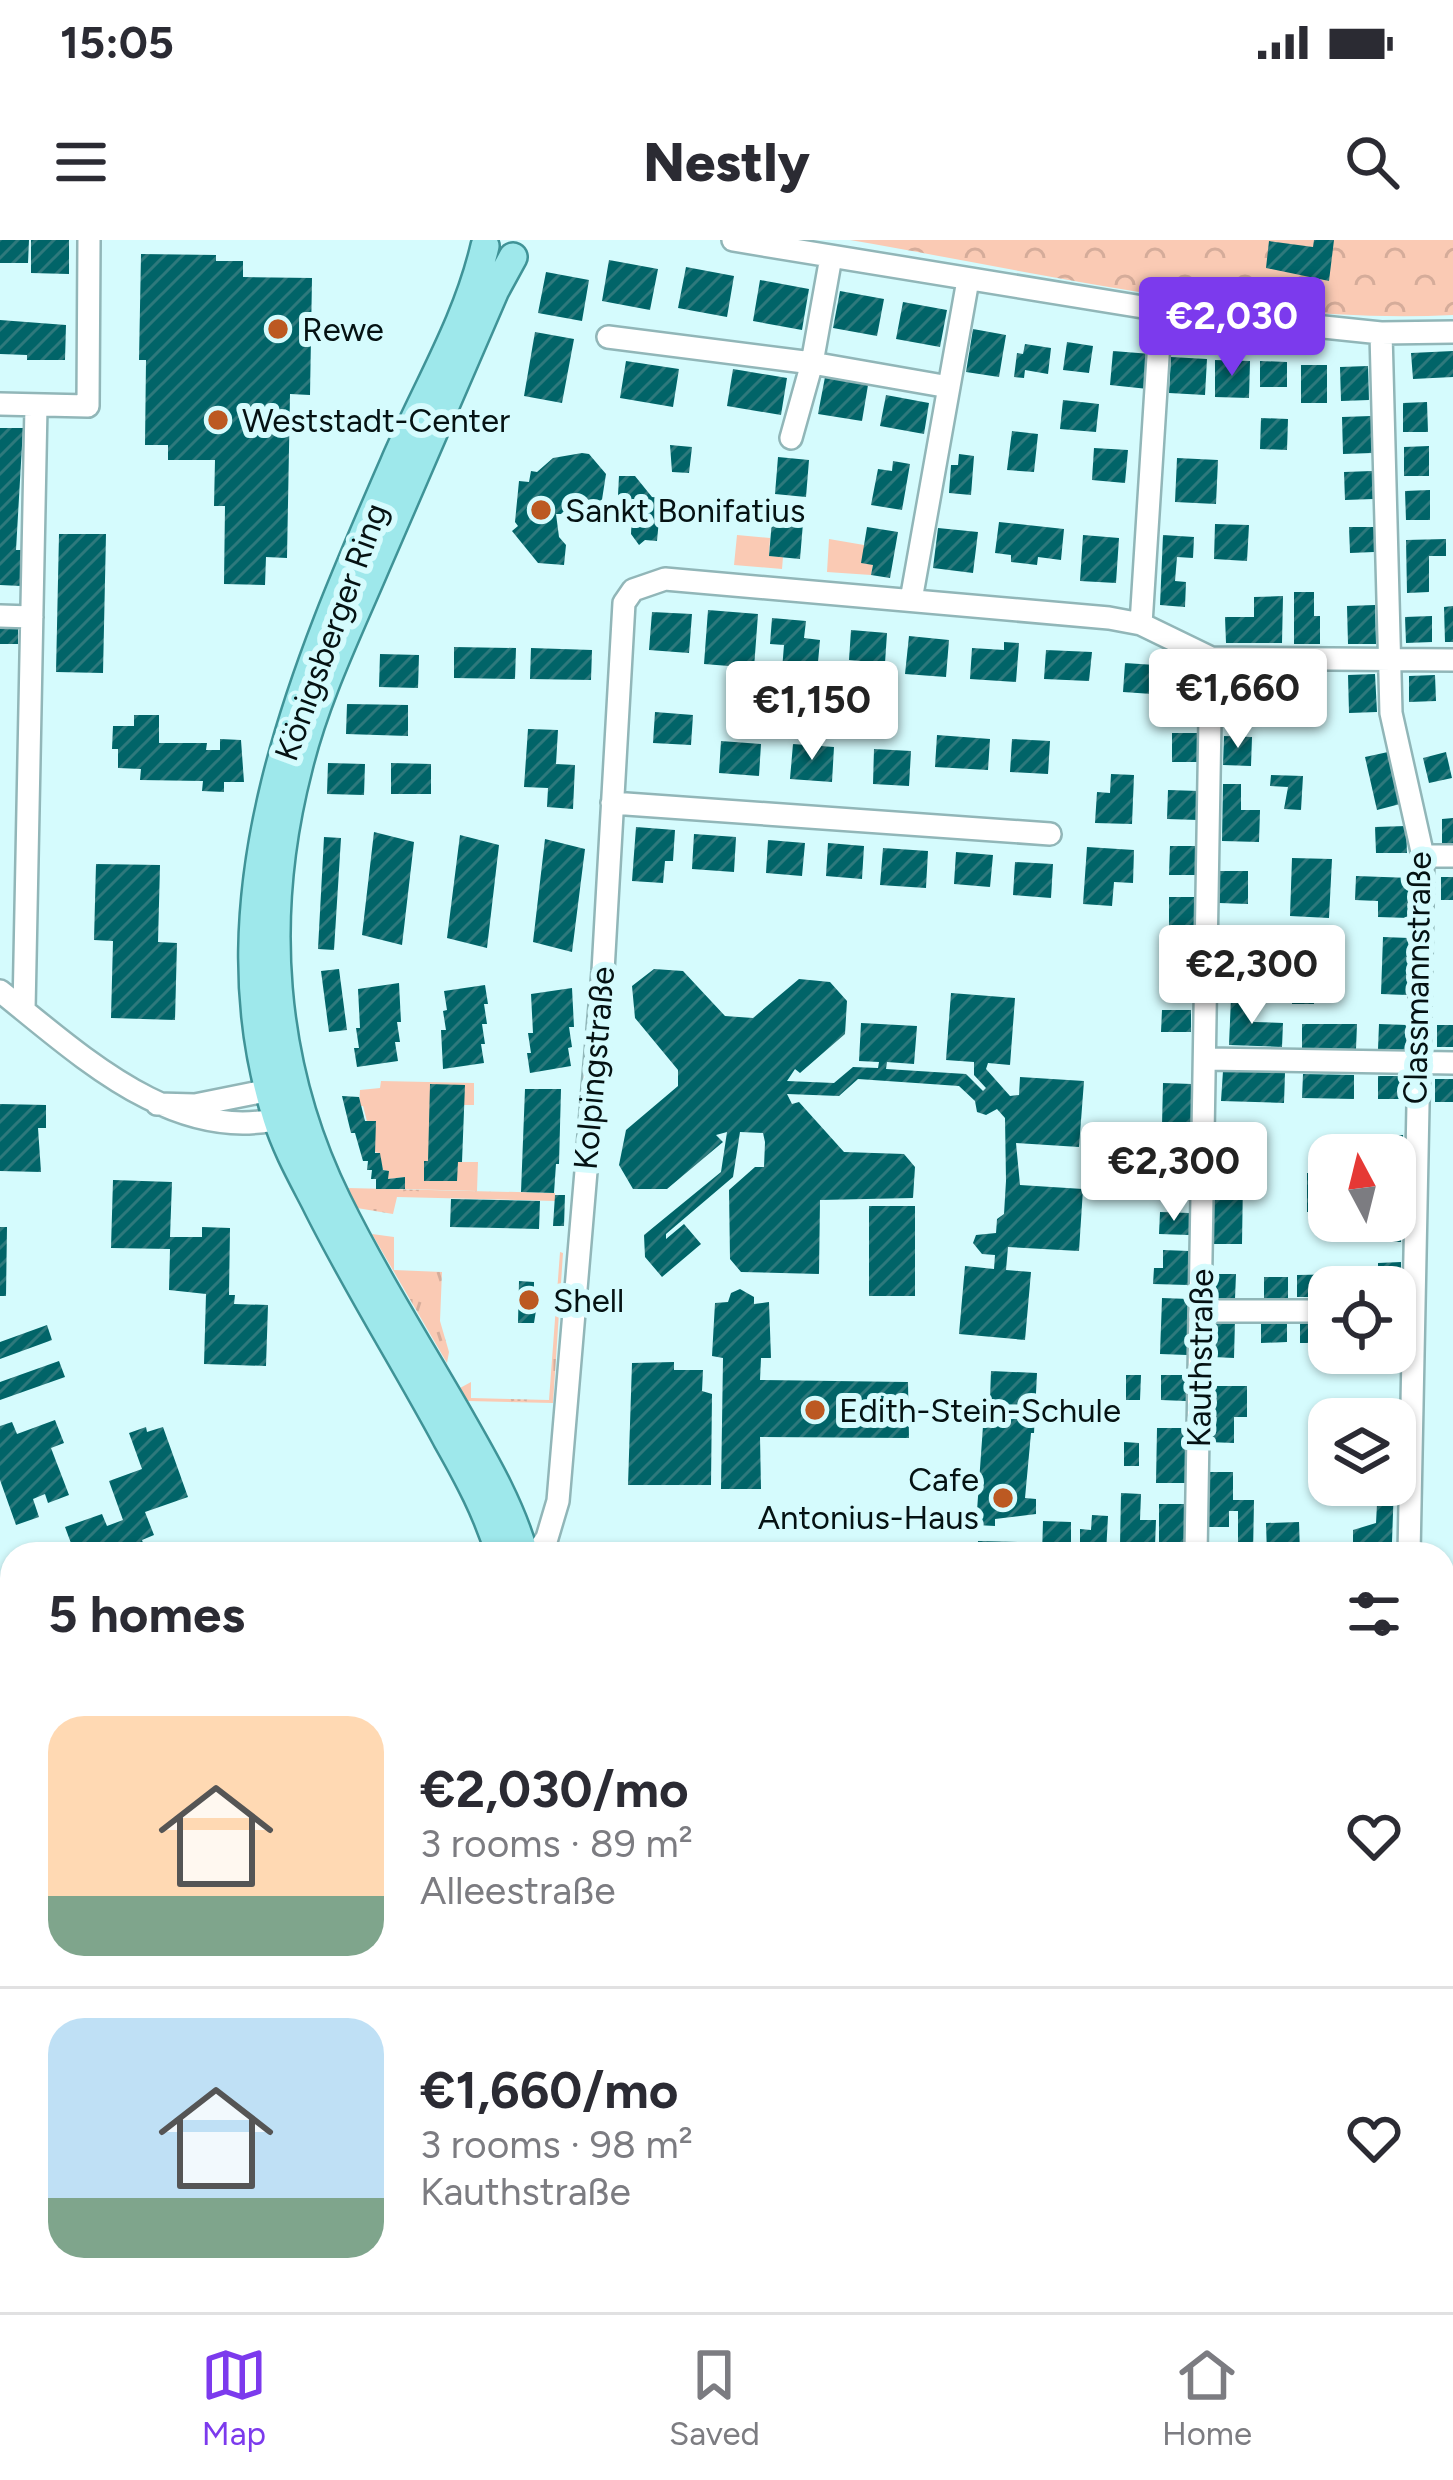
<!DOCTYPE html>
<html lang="en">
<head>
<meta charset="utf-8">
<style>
	:root { --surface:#fff; --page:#f2f2f3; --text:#2b2b33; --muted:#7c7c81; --line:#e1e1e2; --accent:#7c3aed }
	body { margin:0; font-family:Figtree,sans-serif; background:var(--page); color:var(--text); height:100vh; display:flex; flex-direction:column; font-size:45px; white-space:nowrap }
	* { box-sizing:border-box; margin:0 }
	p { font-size:39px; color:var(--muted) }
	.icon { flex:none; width:66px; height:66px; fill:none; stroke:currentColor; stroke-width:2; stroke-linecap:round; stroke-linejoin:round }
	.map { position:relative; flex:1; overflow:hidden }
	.details { position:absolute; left:0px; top:1302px; width:1455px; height:771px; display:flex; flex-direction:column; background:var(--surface); border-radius:36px 36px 0 0; box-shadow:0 3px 9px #0004 }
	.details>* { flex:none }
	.needle { width:78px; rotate:353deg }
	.controls { position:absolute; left:1308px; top:894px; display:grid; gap:24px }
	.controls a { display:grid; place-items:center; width:108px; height:108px; border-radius:24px; background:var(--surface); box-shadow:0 3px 9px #0004; font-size:60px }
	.price { position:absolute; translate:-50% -102px; padding:0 27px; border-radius:12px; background:#fff; color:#222; font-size:39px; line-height:78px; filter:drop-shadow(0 3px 6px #0008) }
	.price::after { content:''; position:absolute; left:50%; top:72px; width:36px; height:27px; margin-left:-18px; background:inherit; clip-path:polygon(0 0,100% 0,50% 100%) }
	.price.current { background:var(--accent); color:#fff }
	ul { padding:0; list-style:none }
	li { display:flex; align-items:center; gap:36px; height:300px; padding:0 48px }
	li+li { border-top:3px solid var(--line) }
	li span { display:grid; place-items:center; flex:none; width:336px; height:240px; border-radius:36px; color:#555 }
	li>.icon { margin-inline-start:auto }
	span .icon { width:144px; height:144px; fill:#fffc; stroke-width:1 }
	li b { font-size:51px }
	h2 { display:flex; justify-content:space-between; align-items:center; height:144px; padding:0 48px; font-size:51px }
	.status { display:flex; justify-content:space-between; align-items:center; height:84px; padding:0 60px; background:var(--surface); direction:ltr }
	.status svg { height:33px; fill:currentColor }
	header { display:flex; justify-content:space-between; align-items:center; height:156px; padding:0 48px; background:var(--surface); font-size:54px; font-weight:800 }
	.dock { display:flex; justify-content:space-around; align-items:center; height:168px; border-top:3px solid var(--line); background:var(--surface); font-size:33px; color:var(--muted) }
	.dock a { display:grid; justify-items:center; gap:6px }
	.dock .current { color:var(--accent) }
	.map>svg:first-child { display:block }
	.grass { fill:url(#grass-tufts) }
	.forest { fill:url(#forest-crowns) }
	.garden { fill:#facab4 }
	.building { fill:url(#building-hatch) }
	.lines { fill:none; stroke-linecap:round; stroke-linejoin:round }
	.minor-casing { stroke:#91b6b8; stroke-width:26 }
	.major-casing { stroke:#3f9397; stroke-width:32 }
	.highway-casing { stroke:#3f9397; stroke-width:38 }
	.minor { stroke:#fff; stroke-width:21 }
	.major { stroke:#9ee8eb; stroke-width:27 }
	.highway { stroke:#5ed8de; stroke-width:33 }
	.poi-dot { fill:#bc5922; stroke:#d5fbfd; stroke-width:4.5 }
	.labels { text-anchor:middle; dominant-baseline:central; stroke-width:12; stroke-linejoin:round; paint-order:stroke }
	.poi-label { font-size:33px; fill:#051213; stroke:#d5fbfd; text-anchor:start }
	.street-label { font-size:33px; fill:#051213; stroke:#d5fbfd }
</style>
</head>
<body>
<div class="status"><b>15:05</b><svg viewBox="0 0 49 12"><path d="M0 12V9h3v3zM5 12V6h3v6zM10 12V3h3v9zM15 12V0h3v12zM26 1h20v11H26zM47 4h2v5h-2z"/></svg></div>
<header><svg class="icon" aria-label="menu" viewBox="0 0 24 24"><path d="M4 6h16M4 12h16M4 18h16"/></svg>Nestly<svg class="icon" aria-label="search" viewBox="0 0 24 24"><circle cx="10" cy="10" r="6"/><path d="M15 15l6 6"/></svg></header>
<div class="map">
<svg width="1453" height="2072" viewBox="0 0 1453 2072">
	<defs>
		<pattern id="grass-tufts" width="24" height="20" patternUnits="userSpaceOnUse" patternTransform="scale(3)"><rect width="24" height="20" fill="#facab4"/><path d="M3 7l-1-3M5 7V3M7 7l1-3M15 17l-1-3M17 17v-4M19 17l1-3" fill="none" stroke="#d5ac9a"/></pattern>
		<pattern id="forest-crowns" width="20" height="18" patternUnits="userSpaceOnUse" patternTransform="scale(3)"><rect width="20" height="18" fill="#facab4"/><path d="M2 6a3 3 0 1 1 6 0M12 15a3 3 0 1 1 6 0" fill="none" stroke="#d5ac9a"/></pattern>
		<pattern id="building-hatch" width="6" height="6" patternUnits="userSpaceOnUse" patternTransform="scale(3)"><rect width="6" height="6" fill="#016468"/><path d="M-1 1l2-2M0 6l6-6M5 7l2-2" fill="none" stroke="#2e797c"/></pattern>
	</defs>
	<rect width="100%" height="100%" fill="#d5fbfd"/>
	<path class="grass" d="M348 948 555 953V961L397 957 393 974 357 968Z
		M372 994 394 997V1030L442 1032 440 1081 449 1112 447 1123Z
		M560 1012 563 1013 553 1163 468 1161 460 1148 471 1142V1158L549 1160Z"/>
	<path class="forest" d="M850 0H1453V75C1259 85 1042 33 850 0Z
		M0 1762 12 1774V1895L0 1849Z"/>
	<path class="garden" d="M737 295 770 298 769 316 783 317 782 329 734 325Z
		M829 299 864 305 873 325 871 335 827 332Z
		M381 841 474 843V865H464L428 921H424V940L456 941 458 922H478L477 951 405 949V937L388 939V931L383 930 379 913 375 912 363 866H359L360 850 380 848Z"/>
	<path class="building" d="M0 0H29L28 23H0Z
		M31 0H69V34L31 33Z
		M1314 0H1334L1329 41 1266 28 1269 1 1313 7Z
		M141 14 216 15V21H243V37L312 38 310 155 290 154 287 318 266 317 265 345 224 344 225 266H214L215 220H168V205H145L146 120H139Z
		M609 20 658 29 650 70 602 61Z
		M686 27 734 36 727 77 678 68Z
		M546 32 589 40 582 81 538 73Z
		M760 40 809 49 802 90 753 81Z
		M840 51 884 59 877 96 833 88Z
		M903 62 947 70 940 107 896 99Z
		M0 80 66 85 65 120H27V115L0 114Z
		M973 89 1006 95 999 137 966 132Z
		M535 92 574 99 562 163 524 156Z
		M1067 102 1093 106 1089 133 1063 130Z
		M1025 104 1051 108 1048 134 1025 130 1024 138 1014 137 1017 113 1023 114Z
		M1113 111 1151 114 1148 149 1110 145Z
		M1453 111V137L1413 139 1411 113Z
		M1171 117 1207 119 1205 155 1169 153Z
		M1215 120 1250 121 1249 158 1215 157Z
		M626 121 679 129 673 167 620 158Z
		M1260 121 1287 122V147H1260Z
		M1301 125H1327V163H1301Z
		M1368 126 1369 160 1341 161 1340 127Z
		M733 129 787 138 781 175 727 166Z
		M825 137 868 145 862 181 818 174Z
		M886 155 929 163 924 194 880 186Z
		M1063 160 1099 164 1096 192 1060 189Z
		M1427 162 1428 192H1403V163Z
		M1371 176 1372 213 1343 214 1342 177Z
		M1261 178 1288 179 1287 210 1260 209Z
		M0 188H23L16 310H22L21 346 0 345Z
		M1012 191 1038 194 1034 232 1007 230Z
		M670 205 692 207 689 233 672 232Z
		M1429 206V236H1404V207Z
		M1094 208 1128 210 1125 243 1092 240Z
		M582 213 589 214 606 234 601 266 577 261 561 274H556L559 297 566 305 564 325 538 323 512 291 518 286 515 282 519 241 529 242 531 231 537 232 553 218Z
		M959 214 974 216 971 255 949 253 951 225H958Z
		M778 217 809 220 806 257 775 254Z
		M1177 218 1218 220 1216 264 1175 262Z
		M893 221 910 224 902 270 871 265 878 229 892 231Z
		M1372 231 1373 259 1345 260 1344 232Z
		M619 236H635L652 257 661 258 657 301 645 300 639 305 631 294 632 269 618 255Z
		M1430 250V280H1406L1405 251Z
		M772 280 803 283 800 319 769 316Z
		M999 282 1064 289 1061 320 1038 317 1037 325 1011 322V315L995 313Z
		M1215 284 1249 285 1247 321 1214 319Z
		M867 287 898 292 890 338 871 335 873 325 861 323Z
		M1349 287H1374V312L1350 313Z
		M938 288 978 292 973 333 933 328Z
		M59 294H106L103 433 56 432Z
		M1083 295 1119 298 1116 343 1080 341Z
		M1163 295 1194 297 1193 318 1177 317 1175 341 1186 342 1185 367 1160 365Z
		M1446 299V316H1429V352L1407 353 1406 300Z
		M1294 352H1314V376H1320V404H1294Z
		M1283 356 1282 403H1226L1225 377H1254V357Z
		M1375 365 1376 404H1348L1347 366Z
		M1453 366V402H1445L1444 367Z
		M708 370 758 374 754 428 704 424Z
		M652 372 692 374 689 413 649 410Z
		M1432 376V402L1406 403 1405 377Z
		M772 378 806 381 804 398 820 400 817 433 782 430 784 405 770 404Z
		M0 388H18V404H0Z
		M851 390 887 393 885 423 849 420Z
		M909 396 949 400 946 437 905 434Z
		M1004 402 1019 403 1016 442 970 439 972 408 1004 410Z
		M454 407 516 408 515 439 454 438Z
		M531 408 592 410 591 440 530 439Z
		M1046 410 1092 412 1089 441 1044 439Z
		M380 414 419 415 418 448 379 447Z
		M1125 423 1155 425 1152 454 1123 452Z
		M1375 434 1377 472 1349 473 1348 435Z
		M1225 435H1250V459L1225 460Z
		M1265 435H1319V459H1265Z
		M1435 435 1436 461 1409 462V436Z
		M347 464 408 465V496L346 494Z
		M655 472 693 475 691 505 653 503Z
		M134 475H159V503H207L206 510H220V499L241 500 244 542H224V552L202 551 203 541 140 540 141 529 118 528V509H112L113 486H134Z
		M528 489 558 490 556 524 575 525 573 569 547 567 548 548 524 547Z
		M1172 493H1200L1199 522H1172Z
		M937 495 990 499 988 530 935 527Z
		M1224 496 1252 497 1251 526 1223 525Z
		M1012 499 1050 501 1048 534 1010 532Z
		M721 501 761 504 759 536 719 533Z
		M793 504 834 507 832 542 790 539Z
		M874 509 911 511 909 546 873 544Z
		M1388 512 1400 564 1377 570 1365 517Z
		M1446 512 1452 538 1429 543 1423 518Z
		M328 523 365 524 364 555 327 554Z
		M391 523 431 524V554H391Z
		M1111 534 1134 535 1132 584 1095 583 1097 552 1110 553Z
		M1271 535 1303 536 1301 570 1284 569 1288 547 1270 546Z
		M1223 544H1241V570H1260L1259 602 1222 601Z
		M1168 550 1199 551 1198 580 1167 579Z
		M1453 578V605H1442V579Z
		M1406 586 1407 613H1376L1375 587Z
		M636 587 675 590 673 621H665L663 643 632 641Z
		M374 592 414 602 402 705 362 695Z
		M694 594 736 597 734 632 692 629Z
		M460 595 499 605 487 708 447 698Z
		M324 597 341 598 334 710 318 709Z
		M545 599 585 609 572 712 533 702Z
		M768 600 805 603 802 636 766 633Z
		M828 603 864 606 862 639 826 636Z
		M1170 606H1198L1197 635H1169Z
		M1087 607 1134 610 1133 643 1114 642 1112 666 1083 664Z
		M883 608 928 611 926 648 880 645Z
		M956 612 993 615 990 647 954 644Z
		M1292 618 1332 619 1329 678 1290 676Z
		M1015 622 1053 624 1051 658 1013 655Z
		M96 624 160 625 158 702 177 703 175 780 111 778 113 701 94 700Z
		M1219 631H1248V664L1219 663Z
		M1356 636 1411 638 1409 678 1378 677V661L1355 660Z
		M1441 637H1453V660H1441Z
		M1169 657H1197L1196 687 1169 686Z
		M1383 697 1409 698 1407 755 1381 754Z
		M1167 717 1194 718V747H1166Z
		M1220 722 1248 723V752L1220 751Z
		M1293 724H1314V764H1292Z
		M339 729 347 790 329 792 321 731Z
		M654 729 683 731 725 776 753 778 799 739 830 742 847 761 845 794 800 833 795 829 787 841 834 843 853 827 878 828 879 822 859 821 861 783 917 786 914 824 887 822 886 829 966 834 983 851 986 848 974 835V822L946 820 951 753 1015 758 1010 825 988 823 986 829 1010 856 1019 855 1020 837 1084 841 1079 907 1016 903 1020 945 1083 949 1079 1011 1008 1007 1006 1030 1031 1032 1025 1100 959 1094 965 1026 994 1029 995 1015 982 1014 973 1003 976 995 996 993 997 979 1004 974 1006 941 1005 878 997 869 986 875 977 872 975 861 959 846 858 839 839 856 787 854 792 864 799 862 844 912 904 914 915 927 913 958 820 960 819 1034 741 1032 730 1019 729 950 755 927H764L765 902 763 893 740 892 733 937 666 994V999L684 984 701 1004 662 1037 645 1017 644 995 721 932 727 892 716 895 723 902 667 949H633L619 925 626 890 678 846V830L635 778 632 746Z
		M399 743 401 782H397L400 802H395L398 821 357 827 354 808H359L356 788H360L358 749Z
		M485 745 488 764H484L487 784H482L485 804H481L484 823 443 829 441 790H446L443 771 447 770 444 751Z
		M572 748 574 787H569L572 807 568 808 571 826 530 833 527 813H531L528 793H533L531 754Z
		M1231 758 1255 759 1254 782 1283 783 1282 807 1229 805Z
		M1162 770H1191V792H1161Z
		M1302 784H1357L1356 809 1302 808Z
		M1379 784 1407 785 1406 810 1378 809Z
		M1437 785H1453V807H1437Z
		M1223 831 1285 833 1284 863 1221 861Z
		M1303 834 1354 835V859L1302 858Z
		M1378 836H1404L1403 859H1378Z
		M1435 839H1453V862H1435Z
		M1163 843 1192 844 1191 886 1162 885Z
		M430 844 465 845 462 922H458L457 941H424V921H428Z
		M525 849H561L559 924H556L554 953 521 952Z
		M342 856 359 857 365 881H376L375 913H380L383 930 389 931 388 939 405 937V949H376V939H371L372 930H367L368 921H363L355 893H351Z
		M0 864 46 865V888H38L41 932 0 931Z
		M1216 892H1242V922H1215Z
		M1377 895H1403V918L1377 915Z
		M1153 901 1190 902 1189 953 1160 952V930H1153Z
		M1307 933H1329V972H1307Z
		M1395 935H1402V958H1395Z
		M1213 939H1243L1242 1004H1212Z
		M113 940 172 942 170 997H202V987L230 988 229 1055H235L234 1064 268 1065 266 1126 204 1124 206 1054 169 1050 170 1009 111 1008Z
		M555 955H565L564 986H553Z
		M451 959 540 961 539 989 450 987Z
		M869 966H915V1056H869Z
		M1160 972 1189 973V995L1159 994Z
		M1395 973H1401V1002H1375V981H1395Z
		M0 987H7L6 1056H0Z
		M1163 1010 1189 1011 1188 1045 1153 1044 1154 1028H1163Z
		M1401 1022V1059H1395V1047H1378V1023Z
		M1213 1034H1236L1235 1059 1213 1058Z
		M1348 1034V1047H1329V1057H1297V1035Z
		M1264 1037H1288V1058H1264Z
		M519 1041 534 1042V1052H539L534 1083H518Z
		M740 1049 754 1057V1064L769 1062 771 1118H761L760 1140 908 1142 909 1198 760 1197 761 1249H721L723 1118 712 1116 715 1063 728 1062 731 1053Z
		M1162 1058 1189 1059 1187 1115 1160 1114Z
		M1213 1080H1235L1234 1118 1213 1117Z
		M1261 1080H1287V1102L1261 1103Z
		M1300 1081H1329V1103H1300Z
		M47 1085 52 1100 0 1119V1102Z
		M59 1121 65 1137 0 1160V1142Z
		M674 1122V1130H703L702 1151 712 1154 711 1245H628L632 1123Z
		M991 1131 1037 1133 1034 1193H1031L1025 1258 1036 1259V1274L995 1279V1286L976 1285 983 1186 989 1187Z
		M1126 1135H1141L1140 1160H1126Z
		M1161 1135H1186V1161L1161 1160Z
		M1210 1146H1247V1177H1234V1203L1208 1202Z
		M55 1180 64 1203 51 1208 69 1255 48 1263 45 1254 33 1259 39 1277 16 1285 0 1240V1186L12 1182 17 1194Z
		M146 1187 147 1192 163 1187 188 1257 145 1272 154 1295 142 1300 147 1314H75L65 1287 102 1274 107 1286 123 1280 109 1241 142 1229 129 1193Z
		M1157 1188H1185V1243H1156Z
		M1124 1202 1139 1203V1226H1124Z
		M1207 1232H1233V1260H1254L1253 1314H1238V1271H1229V1287H1206Z
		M1378 1245H1394L1392 1302 1353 1314V1290L1376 1283Z
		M1121 1253 1141 1254 1140 1280H1156L1155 1306 1120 1305Z
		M1159 1264H1184V1314H1159Z
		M1092 1275 1108 1276 1106 1314H1042L1043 1281 1071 1282V1302H1080V1289L1091 1290Z
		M1299 1282 1300 1314H1267L1266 1283Z
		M978 1301 1021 1302V1314H977Z
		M1453 1472V1512L1443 1522V1482Z
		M1453 1563V1628L1443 1631V1596L1446 1593 1443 1571Z
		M1453 1642V1722L1443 1724V1645Z
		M1453 1782V1806L1443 1809V1784Z
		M1443 1908H1453V1973L1443 1971Z
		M1453 1992V2026L1443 2028V1994Z
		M1136 2061H1201L1207 2072H1113Z
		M1236 2061H1251L1253 2072H1238Z
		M1330 2061 1332 2072H1310L1309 2064Z
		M1342 2061H1365L1366 2070 1335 2072 1343 2068Z
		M1398 2061H1427L1428 2072H1399Z"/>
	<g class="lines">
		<defs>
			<path id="minor" d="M733 0 1161 70 1381 93 1453 92
				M1381 93 1391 473 1423 616 1409 1314
				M608 97 812 123 949 147
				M0 164 88 166 89 0
				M791 198 812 123 831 17
				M911 360 968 40
				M0 376 32 377
				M1141 384 1161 70
				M612 563 1050 594
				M1423 616H1453
				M0 751C79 814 179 910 289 876
				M24 770 36 166
				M1205 819 1453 823
				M157 864 195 865 270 850 283 854
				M1202 1071H1329
				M536 1314 547 1298 558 1261 603 731 624 363 633 350 665 339 1109 378 1141 384 1211 418 1453 420
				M1196 1314 1211 418
				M1443 1351 1453 1353
				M0 1458 12 1461
				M1443 1470 1453 1460
				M1443 1640 1453 1636
				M1443 1875 1453 1871
				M607 2061H1007
				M1086 2061 1089 2072
				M1303 2061 1305 2072"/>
			<path id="major" d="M485 6C468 80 428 146 398 215 308 421 205 651 277 878 286 907 301 934 315 961 355 1042 404 1119 447 1199 468 1236 488 1273 500 1314
				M513 17 495 50C456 142 415 233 376 325 348 391 315 458 298 528 260 675 270 825 337 961 373 1034 417 1104 458 1175 483 1219 510 1264 524 1314
				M97 2072 227 2062 345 2061"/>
			<path id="highway" d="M0 1925 12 1967
				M0 2046 12 2024
				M55 2061 107 2071"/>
		</defs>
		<use href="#minor" class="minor-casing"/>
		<use href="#major" class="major-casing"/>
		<use href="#highway" class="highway-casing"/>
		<use href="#minor" class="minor"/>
		<use href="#major" class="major"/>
		<use href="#highway" class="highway"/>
	</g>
	<g class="poi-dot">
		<circle cx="278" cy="89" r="12"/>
		<circle cx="218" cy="180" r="12"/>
		<circle cx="541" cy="270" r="12"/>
		<circle cx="529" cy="1060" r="12"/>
		<circle cx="815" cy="1170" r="12"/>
		<circle cx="1003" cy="1258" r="12"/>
	</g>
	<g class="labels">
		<g class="poi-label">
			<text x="302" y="89">Rewe</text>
			<text x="242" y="180">Weststadt-Center</text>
			<text x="565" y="270">Sankt Bonifatius</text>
			<text x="553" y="1060">Shell</text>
			<text x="839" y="1170">Edith-Stein-Schule</text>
			<text x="979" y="1239" text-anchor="end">Cafe<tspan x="979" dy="38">Antonius-Haus</tspan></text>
		</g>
		<g class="street-label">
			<text transform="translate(331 392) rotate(-70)">Königsberger Ring</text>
			<text transform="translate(1417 738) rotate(-89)">Classmannstraße</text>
			<text transform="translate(594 828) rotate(-85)">Kolpingstraße</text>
			<text transform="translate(1200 1118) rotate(-89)">Kauthstraße</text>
		</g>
	</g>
</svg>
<div class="controls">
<a><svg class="needle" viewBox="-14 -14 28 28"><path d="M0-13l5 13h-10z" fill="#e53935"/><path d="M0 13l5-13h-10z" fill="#7c7c81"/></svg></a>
<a><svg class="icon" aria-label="locate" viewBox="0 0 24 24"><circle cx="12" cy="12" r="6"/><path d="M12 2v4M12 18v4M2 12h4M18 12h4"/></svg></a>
<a><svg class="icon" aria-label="layers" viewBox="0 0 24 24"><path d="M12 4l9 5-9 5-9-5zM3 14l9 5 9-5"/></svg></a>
</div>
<b class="price current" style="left:1232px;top:139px">€2,030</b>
<b class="price" style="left:1238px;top:511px">€1,660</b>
<b class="price" style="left:812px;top:523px">€1,150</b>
<b class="price" style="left:1252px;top:787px">€2,300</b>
<b class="price" style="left:1174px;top:984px">€2,300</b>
<section class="details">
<h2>5 homes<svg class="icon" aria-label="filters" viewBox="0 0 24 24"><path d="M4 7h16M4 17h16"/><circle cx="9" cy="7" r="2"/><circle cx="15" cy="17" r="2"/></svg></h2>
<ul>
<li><span style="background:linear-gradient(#ffd9b3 75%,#7fa58c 0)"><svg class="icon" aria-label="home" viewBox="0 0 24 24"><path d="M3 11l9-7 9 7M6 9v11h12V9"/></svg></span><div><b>€2,030/mo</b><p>3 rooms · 89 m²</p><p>Alleestraße</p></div><svg class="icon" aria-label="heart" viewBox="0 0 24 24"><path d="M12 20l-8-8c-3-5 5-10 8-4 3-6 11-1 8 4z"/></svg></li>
<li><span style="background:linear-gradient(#bfe0f5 75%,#7fa58c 0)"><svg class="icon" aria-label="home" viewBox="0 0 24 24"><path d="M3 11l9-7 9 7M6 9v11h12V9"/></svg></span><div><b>€1,660/mo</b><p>3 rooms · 98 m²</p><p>Kauthstraße</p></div><svg class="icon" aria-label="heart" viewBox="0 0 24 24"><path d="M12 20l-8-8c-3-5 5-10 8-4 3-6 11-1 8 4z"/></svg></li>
</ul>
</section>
</div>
<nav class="dock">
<a class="current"><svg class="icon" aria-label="map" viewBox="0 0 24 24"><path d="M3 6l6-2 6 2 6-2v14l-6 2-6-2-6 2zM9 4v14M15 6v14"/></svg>Map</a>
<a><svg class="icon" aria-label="saved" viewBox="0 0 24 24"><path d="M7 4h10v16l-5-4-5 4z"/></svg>Saved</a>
<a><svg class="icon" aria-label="home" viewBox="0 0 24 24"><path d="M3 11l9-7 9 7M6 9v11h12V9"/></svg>Home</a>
</nav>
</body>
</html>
